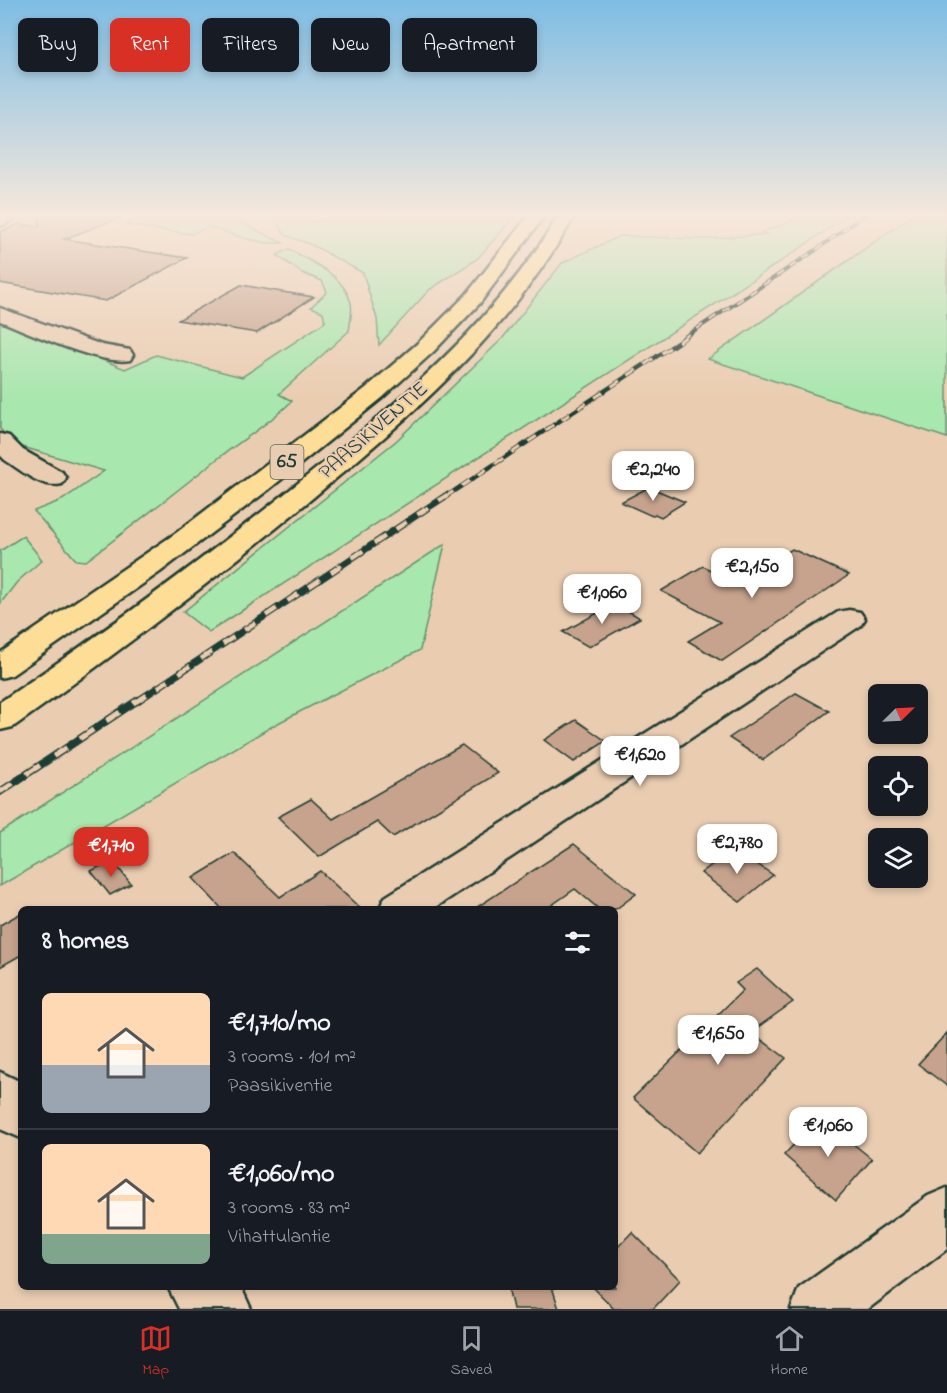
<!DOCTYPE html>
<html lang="en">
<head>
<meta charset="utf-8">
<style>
	:root { --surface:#171b24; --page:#20242c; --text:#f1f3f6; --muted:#9ea1a6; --line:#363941; --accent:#d93025 }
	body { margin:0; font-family:"Indie Flower",sans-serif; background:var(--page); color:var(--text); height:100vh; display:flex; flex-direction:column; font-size:22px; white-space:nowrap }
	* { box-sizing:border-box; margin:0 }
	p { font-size:20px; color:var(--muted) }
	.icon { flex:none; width:33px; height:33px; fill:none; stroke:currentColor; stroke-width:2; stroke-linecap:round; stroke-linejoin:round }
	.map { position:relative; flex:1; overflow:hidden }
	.details { position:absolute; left:18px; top:906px; width:600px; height:384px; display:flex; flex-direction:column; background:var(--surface); border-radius:9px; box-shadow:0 3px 9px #0003 }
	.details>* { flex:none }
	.hud { position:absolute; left:18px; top:18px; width:600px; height:54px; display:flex; gap:12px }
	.needle { width:39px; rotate:66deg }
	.controls { position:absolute; left:868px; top:684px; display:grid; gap:12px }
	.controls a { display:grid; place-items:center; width:60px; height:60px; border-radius:9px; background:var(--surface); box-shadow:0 3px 9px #0003; font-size:30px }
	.price { position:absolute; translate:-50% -51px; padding:0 14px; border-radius:12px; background:#fff; color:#222; font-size:20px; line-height:39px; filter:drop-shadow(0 2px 3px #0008) }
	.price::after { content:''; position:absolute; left:50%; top:36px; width:18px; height:14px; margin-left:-9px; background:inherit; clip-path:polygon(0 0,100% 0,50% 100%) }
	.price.selected { background:var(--accent); color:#fff }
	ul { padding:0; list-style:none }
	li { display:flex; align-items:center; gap:18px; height:150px; padding:0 24px }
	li+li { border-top:2px solid var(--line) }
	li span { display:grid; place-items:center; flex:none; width:168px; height:120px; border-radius:9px; color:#555 }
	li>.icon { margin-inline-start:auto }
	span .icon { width:72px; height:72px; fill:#fffc; stroke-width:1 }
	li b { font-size:26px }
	h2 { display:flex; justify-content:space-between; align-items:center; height:72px; padding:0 24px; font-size:26px }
	.tag { padding:0 21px; border-radius:9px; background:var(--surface); box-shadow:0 3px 9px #0003; font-size:21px; line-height:54px }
	.tag.selected { background:var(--accent); color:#fff }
	.tab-bar { display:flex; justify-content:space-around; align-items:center; height:84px; border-top:2px solid var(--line); background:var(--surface); font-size:16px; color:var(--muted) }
	.tab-bar a { display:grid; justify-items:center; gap:3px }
	.tab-bar .selected { color:var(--accent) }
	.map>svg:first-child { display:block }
	.green { fill:#a8e7ae; stroke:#649271; stroke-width:1.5 }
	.building { fill:#c7a38d; stroke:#1f3d34; stroke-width:1.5 }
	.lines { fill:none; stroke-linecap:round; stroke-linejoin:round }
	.minor-casing { stroke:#1f3d34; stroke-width:5 }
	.highway-casing { stroke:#1f3d34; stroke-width:5 }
	.minor { fill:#eacdb1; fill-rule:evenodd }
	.highway { fill:#fedd96; fill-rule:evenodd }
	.rail-far3-casing { stroke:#1f3d34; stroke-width:4 }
	.rail-far2-casing { stroke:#1f3d34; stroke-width:4.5 }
	.rail-far1-casing { stroke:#1f3d34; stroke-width:7 }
	.rail-casing { stroke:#1f3d34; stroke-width:8 }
	.rail-far3 { stroke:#eacdb1; stroke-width:2; stroke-dasharray:8; stroke-linecap:butt }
	.rail-far2 { stroke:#eacdb1; stroke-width:3; stroke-dasharray:10; stroke-linecap:butt }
	.rail-far1 { stroke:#eacdb1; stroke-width:4.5; stroke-dasharray:13; stroke-linecap:butt }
	.rail { stroke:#eacdb1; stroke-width:5; stroke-dasharray:16; stroke-linecap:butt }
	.labels { text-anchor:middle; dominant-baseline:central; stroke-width:4.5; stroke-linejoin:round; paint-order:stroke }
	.shield { fill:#eacdb1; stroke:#5c685a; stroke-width:1.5 }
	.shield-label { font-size:20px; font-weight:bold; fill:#1f3d34 }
	.street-label { font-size:21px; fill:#1f3d34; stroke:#eacdb1 }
</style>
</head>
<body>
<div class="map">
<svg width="947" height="1309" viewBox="0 0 947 1309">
	<rect width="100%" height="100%" fill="#eacdb1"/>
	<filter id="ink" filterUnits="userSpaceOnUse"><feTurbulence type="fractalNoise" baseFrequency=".0167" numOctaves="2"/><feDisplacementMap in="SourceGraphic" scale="12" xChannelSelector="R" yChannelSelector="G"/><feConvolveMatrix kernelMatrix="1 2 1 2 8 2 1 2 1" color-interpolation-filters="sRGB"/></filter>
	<g filter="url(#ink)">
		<path class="green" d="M141 215H225L283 243C258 245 232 234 208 227L191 234 126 225Z
			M284 215 308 222 351 215H516L477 259 429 290 379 345 377 319 363 273 314 246 285 235 273 216Z
			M807 215H848L777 264 209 632 183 612 396 441 502 339 562 263 620 236 706 239 766 234 762 232Z
			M913 215H947V438L708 359Z
			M289 249C313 263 343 274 351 303 353 311 350 322 349 331L279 394 292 401C269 424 242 440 216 460 173 494 130 528 86 561L76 560 34 511 62 500 104 471 16 445 0 429V319L125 369 156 355 242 377 325 322 323 312 311 307 327 292 322 281 302 273 277 255Z
			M23 536 42 560 17 582 0 604V551Z
			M445 544 420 650 278 723 0 886V833Z"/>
		<path class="building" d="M40 215H122V217L64 239 187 258 106 301 0 283V232L19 224 39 227Z
			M241 285 282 292 314 297 257 333 178 320Z
			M649 487 685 502 661 517 655 514 652 516 621 502Z
			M792 549 849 575 722 661 688 641 720 622 661 591 703 566 738 584Z
			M615 603 640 618 589 647 563 632Z
			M796 693 829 711 763 760 729 738Z
			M576 720 606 741 574 762 544 740Z
			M462 745 498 773 393 837 377 822 319 857 278 817 311 799 333 819Z
			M574 844 636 894 616 909H599L575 889 546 909H474Z
			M734 848 773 875 740 902 701 873Z
			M234 853 280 897 320 871 361 909H222L193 878Z
			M112 860 131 884 110 895 91 871Z
			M21 913V955L0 967V925Z
			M757 969 793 1002 751 1032 786 1058 697 1153 633 1098 743 990 736 983Z
			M947 1033V1086L918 1064Z
			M820 1117 872 1159 836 1200 784 1155Z
			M632 1232 680 1280 653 1309H614L593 1287H615V1250Z
			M508 1287H552L559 1309H513Z"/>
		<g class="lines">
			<defs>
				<path id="minor" d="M0 215H17L6 224 0 226Z
					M0 308 102 345 130 350 133 355 130 360C102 366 29 332 0 321Z
					M0 434 9 436 23 450 62 472 66 478 62 484C42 489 22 471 5 460L0 455Z
					M849 610 860 612 865 619 860 626 433 909H379L385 897 838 612Z
					M0 1072 21 1082V1138L0 1129Z
					M947 1188V1249L868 1309H791L799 1288 928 1196Z
					M168 1287H241L251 1309H179Z"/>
				<path id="highway" d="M529 215H545L480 303 433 352 382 398 268 490 160 572 12 675 0 678V653L176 533 366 388 418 343 466 295Z
					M559 215H575C509 332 417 411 315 496 217 578 117 653 13 727L0 730V702C102 634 201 561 297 484 397 404 492 326 559 215Z"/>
			</defs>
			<use href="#minor" class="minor-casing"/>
			<use href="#highway" class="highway-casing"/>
			<use href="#minor" class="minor"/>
			<use href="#highway" class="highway"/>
			<defs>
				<path id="rail-far3" d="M683 338 816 250 864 215"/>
				<path id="rail-far2" d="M445 497 686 337"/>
				<path id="rail-far1" d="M136 702 447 495"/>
				<path id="rail" d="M0 792 138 700"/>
			</defs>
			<use href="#rail-far3" class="rail-far3-casing"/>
			<use href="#rail-far2" class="rail-far2-casing"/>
			<use href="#rail-far1" class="rail-far1-casing"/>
			<use href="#rail" class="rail-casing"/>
			<use href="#rail-far3" class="rail-far3"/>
			<use href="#rail-far2" class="rail-far2"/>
			<use href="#rail-far1" class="rail-far1"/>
			<use href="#rail" class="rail"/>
		</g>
	</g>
	<linearGradient id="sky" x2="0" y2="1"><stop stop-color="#7ebde4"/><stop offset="0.54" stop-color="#f6e8dc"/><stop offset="1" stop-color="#f6e8dc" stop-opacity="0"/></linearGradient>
	<rect width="947" height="398" fill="url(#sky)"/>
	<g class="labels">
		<rect class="shield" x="270.5" y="445" width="33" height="34" rx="4.5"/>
		<g class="shield-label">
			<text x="287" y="462">65</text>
		</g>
		<g class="street-label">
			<text transform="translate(374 431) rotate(-41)">PAASIKIVENTIE</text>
		</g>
	</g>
</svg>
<div class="controls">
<a><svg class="needle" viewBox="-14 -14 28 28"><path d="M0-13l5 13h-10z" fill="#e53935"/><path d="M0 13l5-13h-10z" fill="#9ea1a6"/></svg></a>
<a><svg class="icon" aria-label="locate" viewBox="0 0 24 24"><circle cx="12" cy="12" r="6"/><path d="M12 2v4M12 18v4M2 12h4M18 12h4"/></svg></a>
<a><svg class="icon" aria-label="layers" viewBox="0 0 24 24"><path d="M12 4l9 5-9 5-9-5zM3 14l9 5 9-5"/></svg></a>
</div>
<b class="price" style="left:653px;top:502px">€2,240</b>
<b class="price" style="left:752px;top:599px">€2,150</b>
<b class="price" style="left:602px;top:625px">€1,060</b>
<b class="price" style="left:640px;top:787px">€1,620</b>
<b class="price" style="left:737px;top:875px">€2,780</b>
<b class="price selected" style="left:111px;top:878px">€1,710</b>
<b class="price" style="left:718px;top:1066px">€1,650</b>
<b class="price" style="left:828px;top:1158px">€1,060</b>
<div class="hud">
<a class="tag">Buy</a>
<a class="tag selected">Rent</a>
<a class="tag">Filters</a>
<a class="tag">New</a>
<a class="tag">Apartment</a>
</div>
<section class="details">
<h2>8 homes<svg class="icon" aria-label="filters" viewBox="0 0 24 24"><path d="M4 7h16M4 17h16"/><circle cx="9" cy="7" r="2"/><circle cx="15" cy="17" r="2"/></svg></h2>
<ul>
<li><span style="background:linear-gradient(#ffd9b3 60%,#9aa5b1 0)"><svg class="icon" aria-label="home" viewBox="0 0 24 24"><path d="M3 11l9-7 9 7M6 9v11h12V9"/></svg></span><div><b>€1,710/mo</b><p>3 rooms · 101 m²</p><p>Paasikiventie</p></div></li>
<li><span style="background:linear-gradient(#ffd9b3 75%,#7fa58c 0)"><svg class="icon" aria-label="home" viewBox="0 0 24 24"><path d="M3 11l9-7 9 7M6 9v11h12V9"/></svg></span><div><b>€1,060/mo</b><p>3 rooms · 83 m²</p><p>Vihattulantie</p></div></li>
</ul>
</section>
</div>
<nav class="tab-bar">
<a class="selected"><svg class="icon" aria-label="map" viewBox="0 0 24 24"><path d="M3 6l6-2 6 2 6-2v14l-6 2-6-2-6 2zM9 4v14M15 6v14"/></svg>Map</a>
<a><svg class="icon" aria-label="saved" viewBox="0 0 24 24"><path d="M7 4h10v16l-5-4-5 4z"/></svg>Saved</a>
<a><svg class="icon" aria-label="home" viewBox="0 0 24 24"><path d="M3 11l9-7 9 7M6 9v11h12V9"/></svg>Home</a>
</nav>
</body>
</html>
